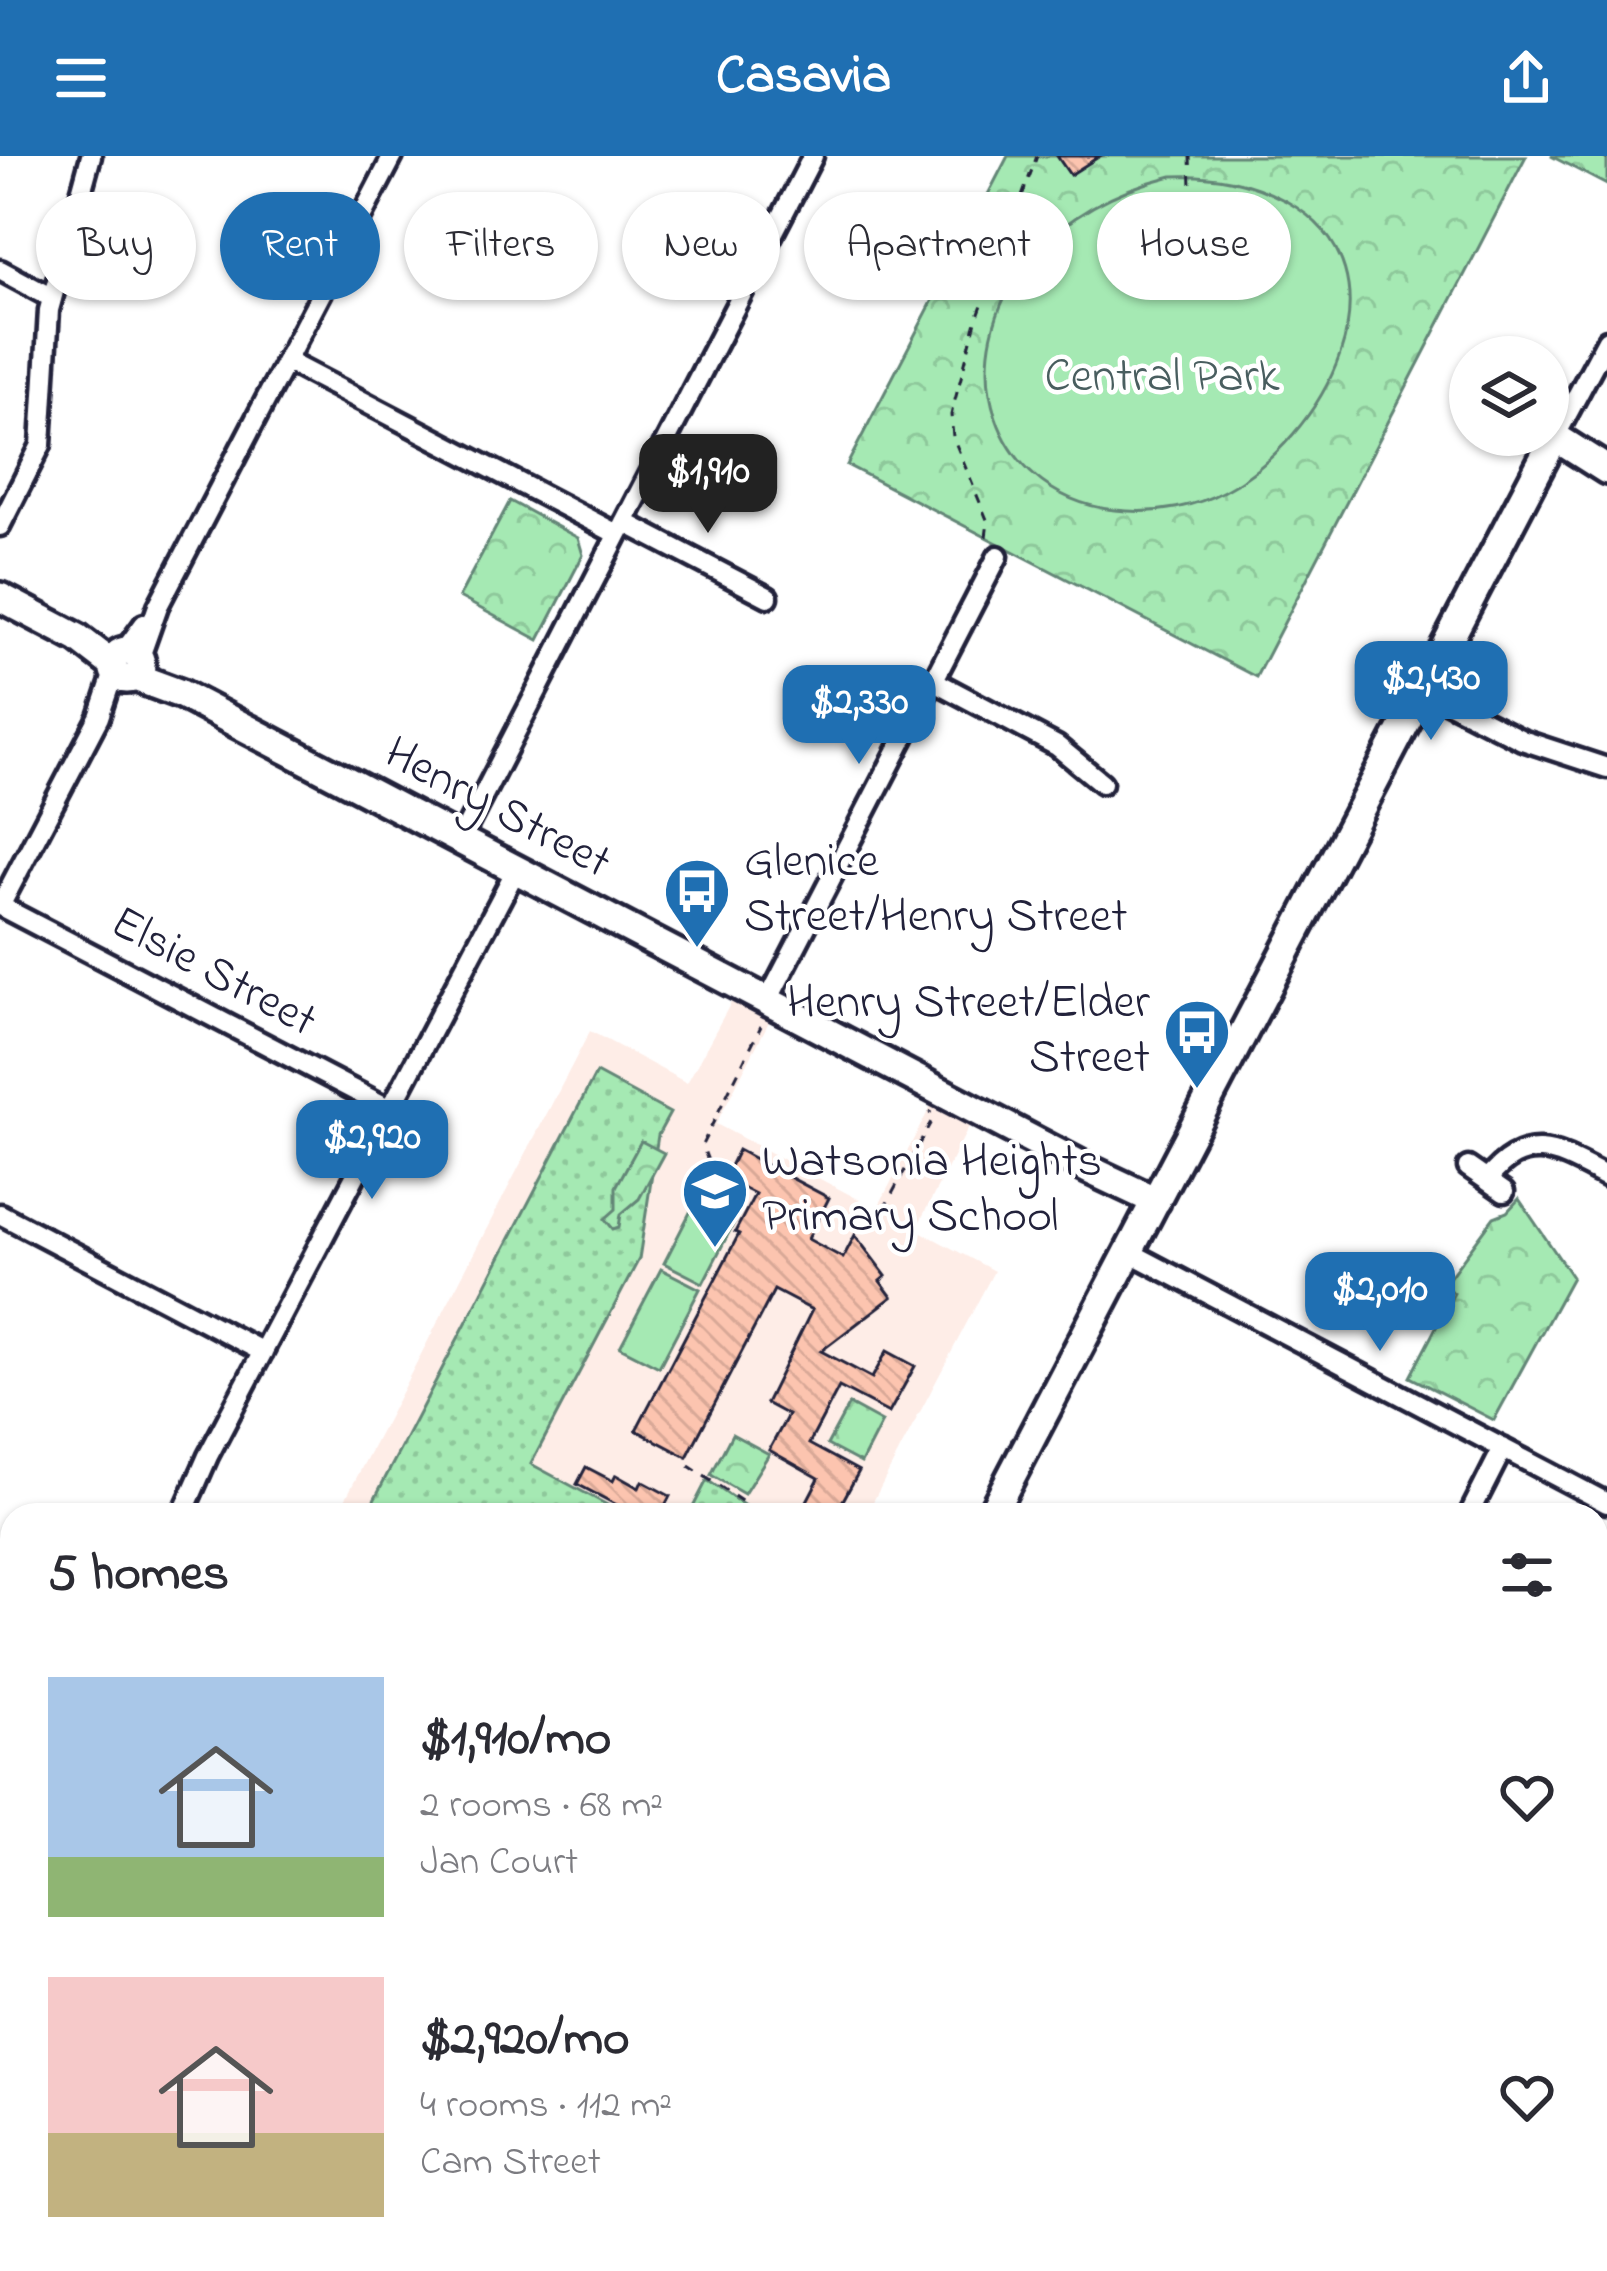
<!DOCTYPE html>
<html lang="en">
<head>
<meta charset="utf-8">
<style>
	:root { --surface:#fff; --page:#f7f7f7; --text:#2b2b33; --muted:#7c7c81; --accent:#1f6fb2 }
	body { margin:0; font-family:"Indie Flower",sans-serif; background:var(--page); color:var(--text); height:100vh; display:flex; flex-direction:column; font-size:45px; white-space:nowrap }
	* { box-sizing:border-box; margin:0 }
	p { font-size:39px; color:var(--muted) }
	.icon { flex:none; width:66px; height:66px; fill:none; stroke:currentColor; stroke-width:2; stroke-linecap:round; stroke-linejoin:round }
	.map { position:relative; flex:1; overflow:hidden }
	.sheet { position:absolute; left:0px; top:1347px; width:1608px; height:768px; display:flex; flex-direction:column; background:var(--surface); border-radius:36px 36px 0 0; box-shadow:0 3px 9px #0004 }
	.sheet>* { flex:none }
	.guide { position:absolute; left:36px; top:36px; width:1536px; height:108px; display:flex; gap:24px }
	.buttons { position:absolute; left:1449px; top:180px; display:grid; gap:24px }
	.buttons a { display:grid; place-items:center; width:120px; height:120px; border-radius:50%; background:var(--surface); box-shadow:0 3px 9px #0004; font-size:60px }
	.price { position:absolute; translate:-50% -102px; padding:0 27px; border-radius:24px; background:var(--accent); color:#fff; font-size:39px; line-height:78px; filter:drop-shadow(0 3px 6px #0008) }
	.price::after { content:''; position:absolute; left:50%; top:72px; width:36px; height:27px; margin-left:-18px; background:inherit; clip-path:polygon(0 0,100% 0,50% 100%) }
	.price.selected { background:#222; color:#fff }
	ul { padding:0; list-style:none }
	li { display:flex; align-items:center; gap:36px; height:300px; padding:0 48px }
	li span { display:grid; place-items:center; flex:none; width:336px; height:240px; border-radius:0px; color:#555 }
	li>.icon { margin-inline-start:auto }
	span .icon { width:144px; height:144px; fill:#fffc; stroke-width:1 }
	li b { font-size:51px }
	h2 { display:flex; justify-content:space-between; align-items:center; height:144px; padding:0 48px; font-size:51px }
	.tag { padding:0 42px; border-radius:54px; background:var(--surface); box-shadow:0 3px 9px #0004; font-size:42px; line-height:108px }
	.tag.selected { background:var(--accent); color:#fff }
	header { display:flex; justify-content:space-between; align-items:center; height:156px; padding:0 48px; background:var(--accent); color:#fff; font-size:54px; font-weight:700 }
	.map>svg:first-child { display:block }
	.built { fill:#feede7 }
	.grass { fill:url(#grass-dots); stroke:#648677; stroke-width:3 }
	.park { fill:url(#park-crowns); stroke:#648677; stroke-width:3 }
	.pitch { fill:#a5e9b3; stroke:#648677; stroke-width:3 }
	.building { fill:url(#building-back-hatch); stroke:#22223b; stroke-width:3 }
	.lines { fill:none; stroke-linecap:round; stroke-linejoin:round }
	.street-casing { stroke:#22223b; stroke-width:27 }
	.secondary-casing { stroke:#22223b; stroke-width:36 }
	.path { stroke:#22223b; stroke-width:3; stroke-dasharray:9 9; stroke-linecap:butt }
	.street { stroke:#fff; stroke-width:18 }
	.secondary { stroke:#fff; stroke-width:27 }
	.labels { text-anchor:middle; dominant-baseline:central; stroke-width:9; stroke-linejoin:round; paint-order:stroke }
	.park-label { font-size:48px; fill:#495e5f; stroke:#fff }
	.street-label { font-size:48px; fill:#22223b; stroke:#fff }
	.poi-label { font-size:48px; fill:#22223b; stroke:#fff; text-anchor:start }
</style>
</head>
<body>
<header><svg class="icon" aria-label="menu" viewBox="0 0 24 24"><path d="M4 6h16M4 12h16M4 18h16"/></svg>Casavia<svg class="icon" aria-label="share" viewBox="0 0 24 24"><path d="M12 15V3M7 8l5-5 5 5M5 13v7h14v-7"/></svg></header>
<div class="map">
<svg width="1607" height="2115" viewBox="0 0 1607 2115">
	<defs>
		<pattern id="grass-dots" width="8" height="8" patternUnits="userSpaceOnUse" patternTransform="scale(3)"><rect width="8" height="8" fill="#a5e9b3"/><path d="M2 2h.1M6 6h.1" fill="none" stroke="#8ec89b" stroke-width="1.8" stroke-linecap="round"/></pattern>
		<pattern id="park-crowns" width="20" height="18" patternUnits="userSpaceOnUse" patternTransform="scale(3)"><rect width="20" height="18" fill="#a5e9b3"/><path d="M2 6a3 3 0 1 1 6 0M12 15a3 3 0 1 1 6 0" fill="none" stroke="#8ec89b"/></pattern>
		<pattern id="building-back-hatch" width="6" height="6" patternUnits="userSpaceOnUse" patternTransform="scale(3)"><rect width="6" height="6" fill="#fcc4af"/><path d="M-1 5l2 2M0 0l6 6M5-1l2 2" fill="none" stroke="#d8a897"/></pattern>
	</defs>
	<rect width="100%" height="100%" fill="#fff"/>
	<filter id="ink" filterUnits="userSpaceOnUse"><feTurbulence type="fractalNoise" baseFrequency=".00833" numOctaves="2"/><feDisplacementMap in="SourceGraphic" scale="24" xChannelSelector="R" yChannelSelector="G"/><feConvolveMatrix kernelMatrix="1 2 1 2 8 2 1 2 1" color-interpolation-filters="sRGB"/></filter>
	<g filter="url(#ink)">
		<path class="built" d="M734 841 772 860 716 968 877 1053 934 944 972 965 916 1073 994 1115 866 1359H337L590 875 687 927Z"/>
		<path class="grass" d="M596 917 670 957 658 979 639 1103 531 1308 626 1359H366Z
			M707 1324 758 1359H689Z"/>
		<path class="park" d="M1008 0H1526L1256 521 847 309Z
			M1551 0H1607V29Z
			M510 345 578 382 583 399 539 484 459 441Z
			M641 985 664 997 639 1043 621 1058 619 1071 613 1073 605 1063 616 1053V1031Z
			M1519 1043 1572 1121 1494 1264 1410 1221 1454 1137 1443 1130 1494 1061 1507 1056Z
			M849 1248 882 1266 861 1307 827 1289Z
			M732 1278 769 1298 744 1338 711 1319Z
			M12 1510V2025L0 2008V1533Z
			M1596 1931 1607 1937V2029L1596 2027Z"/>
		<path class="pitch" d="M1172 20C1214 18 1249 25 1286 45 1415 117 1322 284 1224 335 1195 351 1159 357 1127 355 989 348 947 197 1032 100 1069 58 1119 33 1172 20Z
			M700 1037 739 1057 703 1127 664 1107Z
			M661 1113 700 1133 659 1211 620 1191Z
			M12 1728V1957L0 1951V1750Z"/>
		<path class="building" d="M1057 0H1100L1070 19Z
			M738 994 829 1042 808 1083 843 1102 855 1079 886 1120 880 1125 892 1141 821 1195 872 1222 887 1195 915 1210 889 1257 839 1231 809 1288 859 1315 835 1359 806 1347 819 1322 769 1294 788 1259 766 1247 812 1154 774 1134 687 1301 636 1274 739 1078 735 1076 755 1038 724 1022Z
			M586 1311 613 1325 616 1319 639 1332 642 1325 670 1340 660 1359H636L577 1328Z"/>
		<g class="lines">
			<defs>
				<path id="street" d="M0 114 52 142
					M286 205 617 378
					M1555 281 1607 184
					M624 366 768 441
					M0 370 41 289 49 154 91 0
					M125 494 144 468
					M140 501 158 450 393 0
					M934 525 1057 590 1102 627
					M1424 534 1522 584 1607 612
					M460 684 813 0
					M0 750 390 953
					M0 750 99 561 114 516
					M767 846 998 400
					M1468 1011 1504 1036
					M1487 1024C1527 974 1559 996 1607 1021
					M0 1058 263 1196
					M1129 1096 1607 1347
					M182 1359 208 1300 516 714
					M1469 1359 1503 1292
					M0 1409 12 1413
					M0 1510 12 1488
					M1596 1619 1607 1599
					M1596 1655 1607 1661
					M1326 2115 1333 2103"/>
				<path id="secondary" d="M0 441 78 482 112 508
					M113 509a14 14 0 1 1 28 0a14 14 0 1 1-28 0Z
					M135 521 181 538 1090 1014 1156 1045
					M991 1359 1555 281 1607 314
					M214 2115 231 2103"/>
			</defs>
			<use href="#street" class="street-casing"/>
			<use href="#secondary" class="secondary-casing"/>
			<path class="path" d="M1190 0 1191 31
				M1600 0 1607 3
				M986 381 988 366 953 281 951 259 976 165 1037 0
				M708 1005 702 989 761 870
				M872 1066 879 1062 932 964 930 955
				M689 1310 762 1359
				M0 1793 12 1771
				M1596 1941 1607 1947"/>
			<use href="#street" class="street"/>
			<use href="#secondary" class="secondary"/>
		</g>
	</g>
	<defs>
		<symbol id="bus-pin" viewBox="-11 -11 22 30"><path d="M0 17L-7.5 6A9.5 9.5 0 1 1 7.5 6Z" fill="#1f6fb2" stroke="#fff"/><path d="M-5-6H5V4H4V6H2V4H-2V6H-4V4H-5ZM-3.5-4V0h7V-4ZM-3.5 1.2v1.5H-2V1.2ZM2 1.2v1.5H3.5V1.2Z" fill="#fff"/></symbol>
		<symbol id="school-pin" viewBox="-11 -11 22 30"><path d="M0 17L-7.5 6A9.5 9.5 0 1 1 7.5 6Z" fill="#1f6fb2" stroke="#fff"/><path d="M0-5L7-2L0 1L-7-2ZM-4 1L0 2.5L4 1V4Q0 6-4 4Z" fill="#fff"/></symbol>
	</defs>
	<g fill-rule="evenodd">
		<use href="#bus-pin" x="659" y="697" width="76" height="104"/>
		<use href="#bus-pin" x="1159" y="838" width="76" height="104"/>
		<use href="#school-pin" x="677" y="997" width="76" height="104"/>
	</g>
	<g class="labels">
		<g class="park-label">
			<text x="1162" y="222">Central Park</text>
		</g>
		<g class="street-label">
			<text transform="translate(497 653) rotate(28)">Henry Street</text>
			<text transform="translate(213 817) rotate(28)">Elsie Street</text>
		</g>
		<g class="poi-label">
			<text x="744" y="707">Glenice<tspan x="744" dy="55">Street/Henry Street</tspan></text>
			<text x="1150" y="848" text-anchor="end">Henry Street/Elder<tspan x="1150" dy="55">Street</tspan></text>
			<text x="762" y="1007">Watsonia Heights<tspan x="762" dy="55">Primary School</tspan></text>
		</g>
	</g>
</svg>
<div class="buttons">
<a><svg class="icon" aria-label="layers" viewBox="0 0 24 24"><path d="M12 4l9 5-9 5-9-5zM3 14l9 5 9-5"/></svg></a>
</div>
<b class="price selected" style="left:708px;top:380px">$1,910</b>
<b class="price" style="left:1431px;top:587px">$2,430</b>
<b class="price" style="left:859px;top:611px">$2,330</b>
<b class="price" style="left:372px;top:1046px">$2,920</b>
<b class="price" style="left:1380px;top:1198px">$2,010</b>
<div class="guide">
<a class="tag">Buy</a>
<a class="tag selected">Rent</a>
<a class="tag">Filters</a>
<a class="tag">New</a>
<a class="tag">Apartment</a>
<a class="tag">House</a>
</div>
<section class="sheet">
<h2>5 homes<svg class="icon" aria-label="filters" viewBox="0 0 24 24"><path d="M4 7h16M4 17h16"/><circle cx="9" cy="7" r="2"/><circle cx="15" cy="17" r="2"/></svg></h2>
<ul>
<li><span style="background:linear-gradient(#a9c7e8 75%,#8fb573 0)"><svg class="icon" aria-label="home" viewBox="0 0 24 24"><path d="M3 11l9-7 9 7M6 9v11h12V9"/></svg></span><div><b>$1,910/mo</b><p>2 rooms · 68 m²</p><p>Jan Court</p></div><svg class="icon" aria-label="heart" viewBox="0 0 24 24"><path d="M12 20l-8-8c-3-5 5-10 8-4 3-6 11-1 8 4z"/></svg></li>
<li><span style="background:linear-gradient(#f6c9c9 65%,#c2b280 0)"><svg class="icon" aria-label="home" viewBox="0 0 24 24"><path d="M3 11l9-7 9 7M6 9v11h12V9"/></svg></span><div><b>$2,920/mo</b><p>4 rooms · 112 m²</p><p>Cam Street</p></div><svg class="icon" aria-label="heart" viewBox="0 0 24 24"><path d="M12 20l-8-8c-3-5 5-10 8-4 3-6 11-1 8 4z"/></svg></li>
</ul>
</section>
</div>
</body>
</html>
